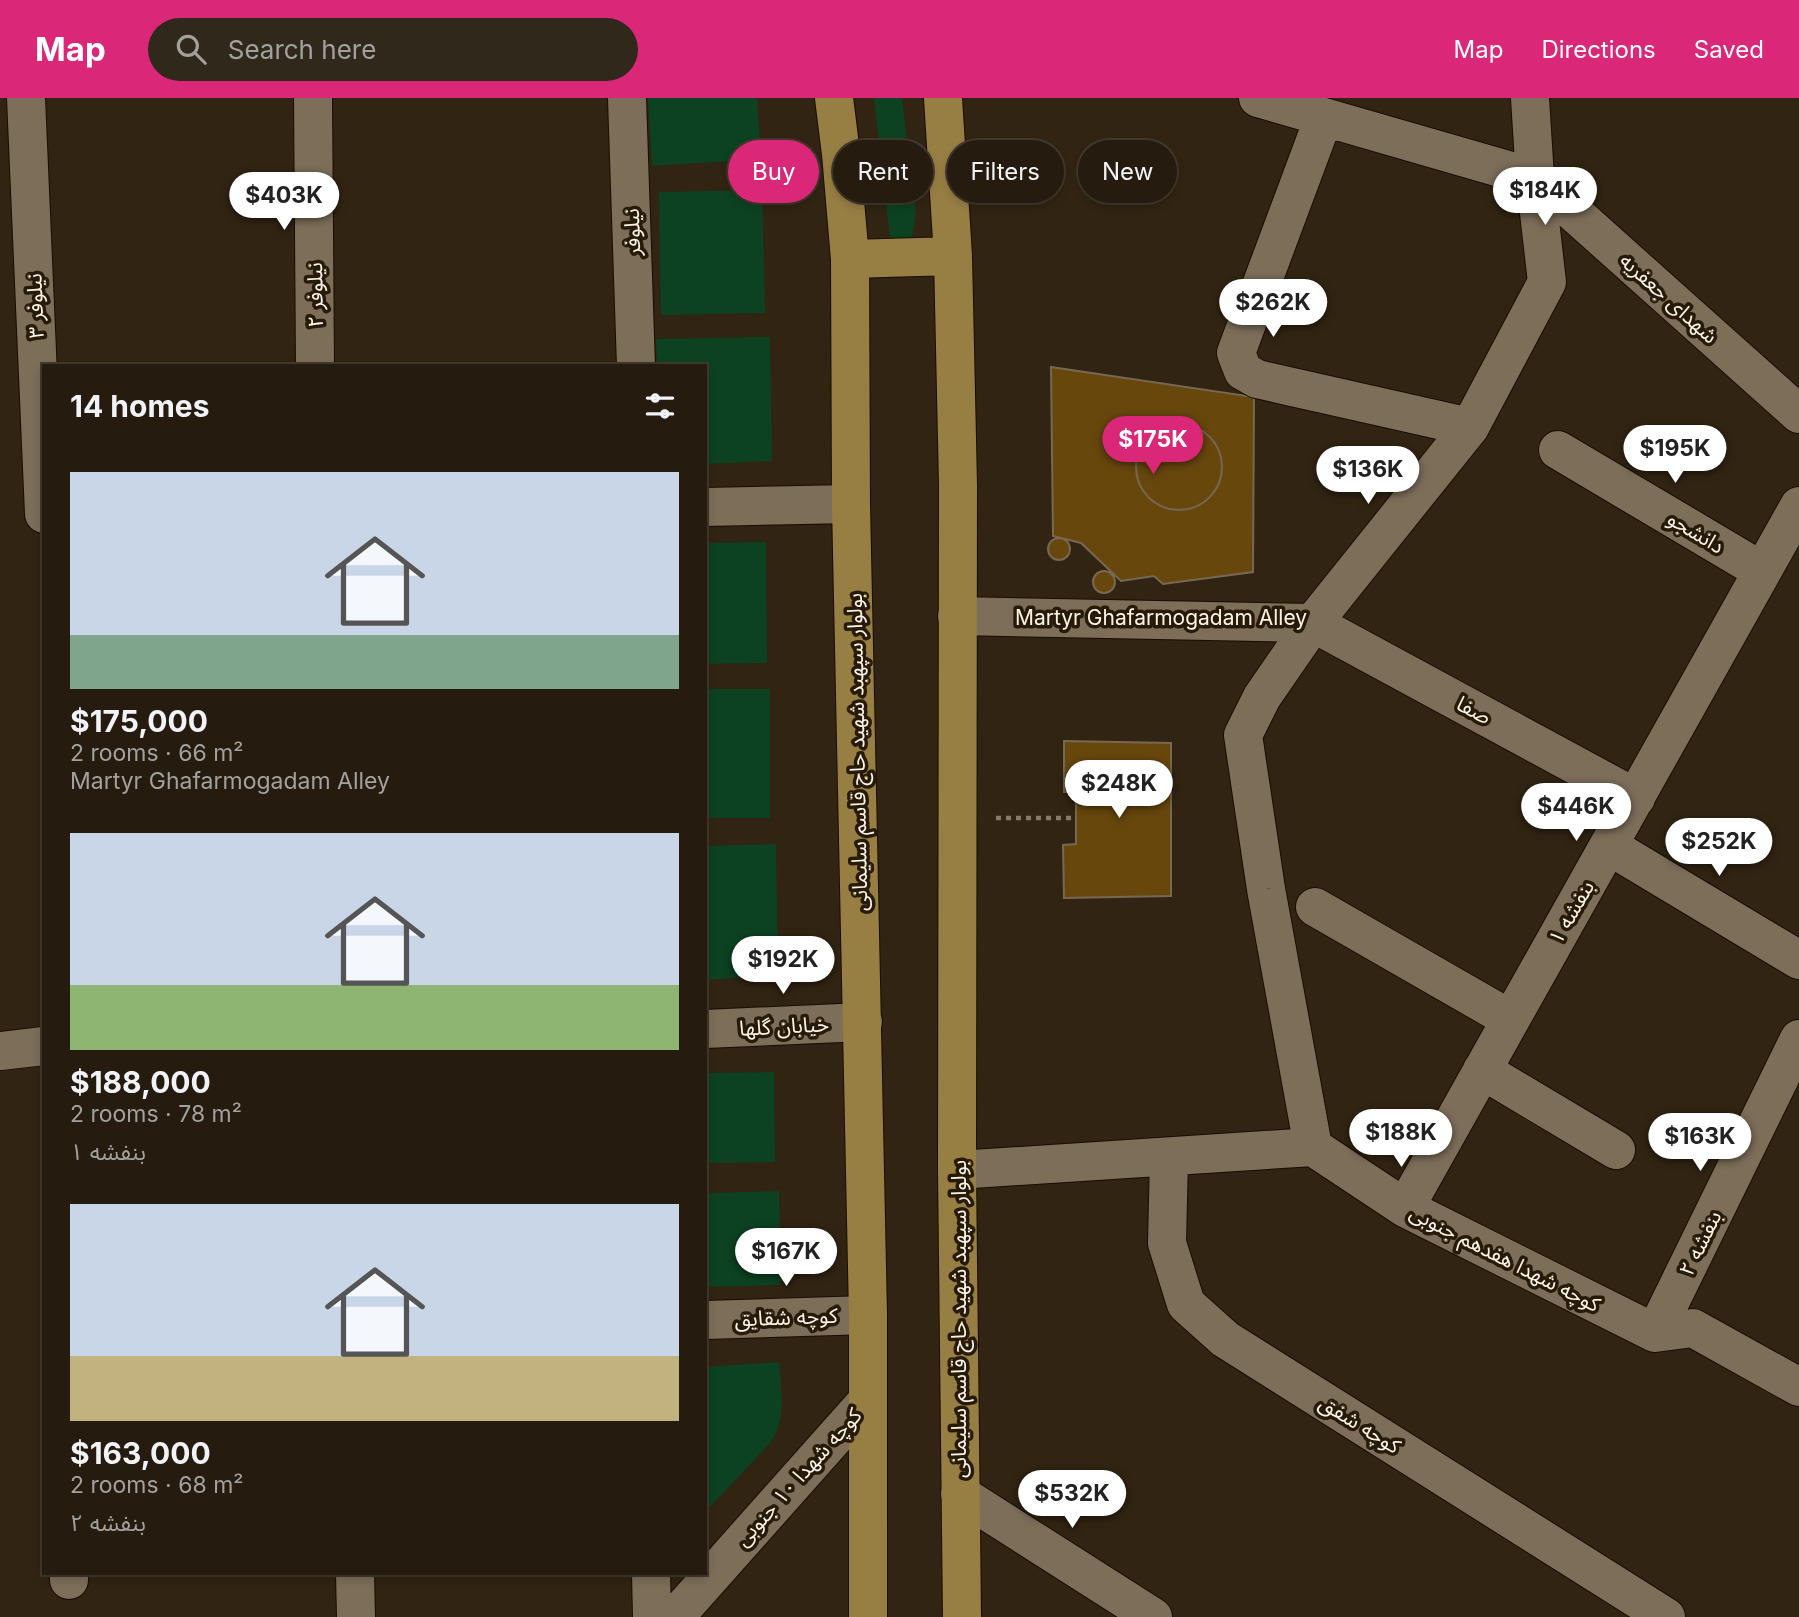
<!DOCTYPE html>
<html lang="en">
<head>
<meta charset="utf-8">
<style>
	:root { --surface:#251b0e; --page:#31281c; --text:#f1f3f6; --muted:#a3a19e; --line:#42392e; --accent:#db2777 }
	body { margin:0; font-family:Inter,"Noto Sans Arabic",sans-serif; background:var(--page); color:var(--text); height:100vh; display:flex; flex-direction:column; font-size:26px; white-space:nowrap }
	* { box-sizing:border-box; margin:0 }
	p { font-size:23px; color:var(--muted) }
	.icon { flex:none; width:38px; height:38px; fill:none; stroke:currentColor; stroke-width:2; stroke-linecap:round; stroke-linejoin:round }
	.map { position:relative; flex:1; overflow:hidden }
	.sheet { position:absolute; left:42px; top:266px; width:665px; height:1211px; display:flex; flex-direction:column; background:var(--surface); border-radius:0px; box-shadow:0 4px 10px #0003,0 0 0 2px var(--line) }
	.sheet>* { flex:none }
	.guide { position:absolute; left:728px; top:42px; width:665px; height:63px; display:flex; gap:14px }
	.price { position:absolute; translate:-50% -60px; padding:0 16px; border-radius:24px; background:#fff; color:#222; font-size:23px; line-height:46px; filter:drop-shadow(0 2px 4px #0008) }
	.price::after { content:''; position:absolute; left:50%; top:42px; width:21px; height:16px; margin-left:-10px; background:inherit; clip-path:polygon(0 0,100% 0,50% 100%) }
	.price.current { background:var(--accent); color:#fff }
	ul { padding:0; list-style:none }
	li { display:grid; align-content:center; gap:14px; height:371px; padding:0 28px }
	li span { display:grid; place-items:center; height:217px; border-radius:0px; color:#555 }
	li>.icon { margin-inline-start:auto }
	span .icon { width:126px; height:126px; fill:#fffc; stroke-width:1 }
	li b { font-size:30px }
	h2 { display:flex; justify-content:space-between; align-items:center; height:84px; padding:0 28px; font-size:30px }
	.pill { padding:0 24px; border-radius:32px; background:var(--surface); box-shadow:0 4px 10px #0003,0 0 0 2px var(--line); font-size:24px; line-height:63px }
	.pill.current { background:var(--accent); color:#fff }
	header { display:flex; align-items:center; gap:42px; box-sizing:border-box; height:98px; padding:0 35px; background:var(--accent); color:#fff }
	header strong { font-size:33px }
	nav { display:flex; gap:38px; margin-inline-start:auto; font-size:24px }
	.search { width:490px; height:63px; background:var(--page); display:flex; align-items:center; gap:18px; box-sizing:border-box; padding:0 24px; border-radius:38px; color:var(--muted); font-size:26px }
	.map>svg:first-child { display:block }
	.green { fill:#0c4221 }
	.building { fill:#68470d; stroke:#776853; stroke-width:2 }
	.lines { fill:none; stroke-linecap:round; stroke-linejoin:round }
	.minor-casing { stroke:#190d00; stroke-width:40 }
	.major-casing { stroke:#190d00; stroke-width:40 }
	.path { stroke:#877b6c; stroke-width:4.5; stroke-dasharray:5 5; stroke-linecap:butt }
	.minor { stroke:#7d6e5a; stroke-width:38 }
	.major { stroke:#977e43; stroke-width:38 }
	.labels { text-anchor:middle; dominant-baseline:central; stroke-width:7; stroke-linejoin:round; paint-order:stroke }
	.street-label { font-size:21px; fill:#fcf3e8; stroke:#271b08 }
</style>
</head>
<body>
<header>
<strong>Map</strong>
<div class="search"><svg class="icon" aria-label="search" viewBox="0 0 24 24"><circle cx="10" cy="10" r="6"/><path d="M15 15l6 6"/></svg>Search here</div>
<nav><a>Map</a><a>Directions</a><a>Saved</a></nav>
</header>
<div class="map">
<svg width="1799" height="1519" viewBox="0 0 1799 1519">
	<rect width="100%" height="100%" fill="#312412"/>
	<path class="green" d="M648 0H757L761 61 652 68Z
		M874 0H902L916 116 912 138 902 145 890 140Z
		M762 92 765 215 661 217 659 94Z
		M770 239 772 363 705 366V268H657L656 241Z
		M766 444 767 565 705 566V445Z
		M705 591H770V720H705Z
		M776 746 778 877 705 882V748Z
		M774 974 775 1064 705 1065V975Z
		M779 1093 781 1187 705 1189V1095Z
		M779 1264C781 1292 787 1319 771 1344L705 1414V1269Z"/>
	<path class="building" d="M1051 269 1254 299 1253 474 1163 486 1154 478 1121 483 1081 445 1053 438Z
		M1136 369a43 43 0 1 1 86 0a43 43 0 1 1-86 0Z
		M1048 451a11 11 0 1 1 22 0a11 11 0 1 1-22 0Z
		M1093 484a11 11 0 1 1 22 0a11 11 0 1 1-22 0Z
		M1064 643 1171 645V798L1064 800 1063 747 1076 746V694H1064Z"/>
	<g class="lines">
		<defs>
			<path id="minor" d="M26 0 44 416
				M313 0 315 268
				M627 0 636 268
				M1258 0 1535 80 1799 316
				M1324 19 1236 255 1243 273 1257 281 1470 329
				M1558 352 1762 473
				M705 409 851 406
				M957 518 1313 525 1470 329 1547 184 1535 80 1530 0
				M1609 748 1799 862
				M1315 809 1510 921
				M705 931 863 924
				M0 953 44 948
				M1482 972 1616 1052
				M1313 1049 1266 791 1243 637 1262 599 1313 525 1636 700
				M1169 1060 1167 1145 1186 1206 1225 1241 1666 1519
				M957 1072 1313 1049 1405 1110 1655 1235 1693 1230 1799 1289
				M1405 1110 1799 408
				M705 1222 868 1217
				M1655 1235 1799 941
				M960 1396 1153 1519
				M355 1475 356 1519
				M651 1475 652 1519
				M69 1482V1475
				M675 1519 867 1303"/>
			<path id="major" d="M834 0 841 56 850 161 851 406 868 1217V1519
				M943 0 953 158 958 387 957 1072 962 1519
				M850 161 953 158"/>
		</defs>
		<use href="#minor" class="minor-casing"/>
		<use href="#major" class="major-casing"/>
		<path class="path" d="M996 720H1076"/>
		<use href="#minor" class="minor"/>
		<use href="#major" class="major"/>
	</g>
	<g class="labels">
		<g class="street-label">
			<text transform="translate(632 134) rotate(-92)">نیلوفر</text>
			<text transform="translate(315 197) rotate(-91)">نیلوفر ۲</text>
			<text transform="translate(1669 200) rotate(42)">شهدای جعفریه</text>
			<text transform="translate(35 208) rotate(-92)">نیلوفر ۳</text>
			<text transform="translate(1696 434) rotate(31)">دانشجو</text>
			<text x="1161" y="519">Martyr Ghafarmogadam Alley</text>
			<text transform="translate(1474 612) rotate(28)">صفا</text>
			<text transform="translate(857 654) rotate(-91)">بولوار سپهبد شهید حاج قاسم سلیمانی</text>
			<text transform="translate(1571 814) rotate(-60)">بنفشه ۱</text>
			<text transform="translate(784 928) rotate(-3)">خیابان گلها</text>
			<text transform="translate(1700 1145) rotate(-64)">بنفشه ۲</text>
			<text transform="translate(1505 1160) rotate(27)">کوچه شهدا هفدهم جنوبی</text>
			<text transform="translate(786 1219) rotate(-2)">کوچه شقایق</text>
			<text transform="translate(958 1221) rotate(-90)">بولوار سپهبد شهید حاج قاسم سلیمانی</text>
			<text transform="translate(1360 1326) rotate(32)">کوچه شفق</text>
			<text transform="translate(798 1379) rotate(-48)">کوچه شهدا ۱۰ جنوبی</text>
		</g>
	</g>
</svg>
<b class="price" style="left:1545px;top:129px">$184K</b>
<b class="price" style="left:284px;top:134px">$403K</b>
<b class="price" style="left:1273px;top:241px">$262K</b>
<b class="price current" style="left:1153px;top:378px">$175K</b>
<b class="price" style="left:1675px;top:387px">$195K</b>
<b class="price" style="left:1368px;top:408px">$136K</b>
<b class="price" style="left:1119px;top:722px">$248K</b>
<b class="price" style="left:1576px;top:745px">$446K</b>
<b class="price" style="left:1719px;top:780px">$252K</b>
<b class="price" style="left:783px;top:898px">$192K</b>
<b class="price" style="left:1401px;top:1071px">$188K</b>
<b class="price" style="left:1700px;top:1075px">$163K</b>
<b class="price" style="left:786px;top:1190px">$167K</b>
<b class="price" style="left:1072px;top:1432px">$532K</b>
<div class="guide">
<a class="pill current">Buy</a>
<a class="pill">Rent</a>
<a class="pill">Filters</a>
<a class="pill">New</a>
</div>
<section class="sheet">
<h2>14 homes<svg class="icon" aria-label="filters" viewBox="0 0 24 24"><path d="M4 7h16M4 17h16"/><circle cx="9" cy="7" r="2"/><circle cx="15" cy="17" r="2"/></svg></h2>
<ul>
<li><span style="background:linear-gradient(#c9d6e8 75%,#7fa58c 0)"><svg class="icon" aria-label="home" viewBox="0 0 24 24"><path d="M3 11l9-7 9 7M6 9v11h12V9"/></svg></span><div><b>$175,000</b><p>2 rooms · 66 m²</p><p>Martyr Ghafarmogadam Alley</p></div></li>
<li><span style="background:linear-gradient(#c9d6e8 70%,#8fb573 0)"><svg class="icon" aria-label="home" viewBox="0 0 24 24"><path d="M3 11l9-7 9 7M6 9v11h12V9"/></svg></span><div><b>$188,000</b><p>2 rooms · 78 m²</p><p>بنفشه ۱</p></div></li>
<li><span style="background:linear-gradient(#c9d6e8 70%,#c2b280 0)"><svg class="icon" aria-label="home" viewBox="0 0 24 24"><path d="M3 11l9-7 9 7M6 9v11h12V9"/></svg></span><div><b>$163,000</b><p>2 rooms · 68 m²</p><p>بنفشه ۲</p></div></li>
</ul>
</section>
</div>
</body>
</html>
